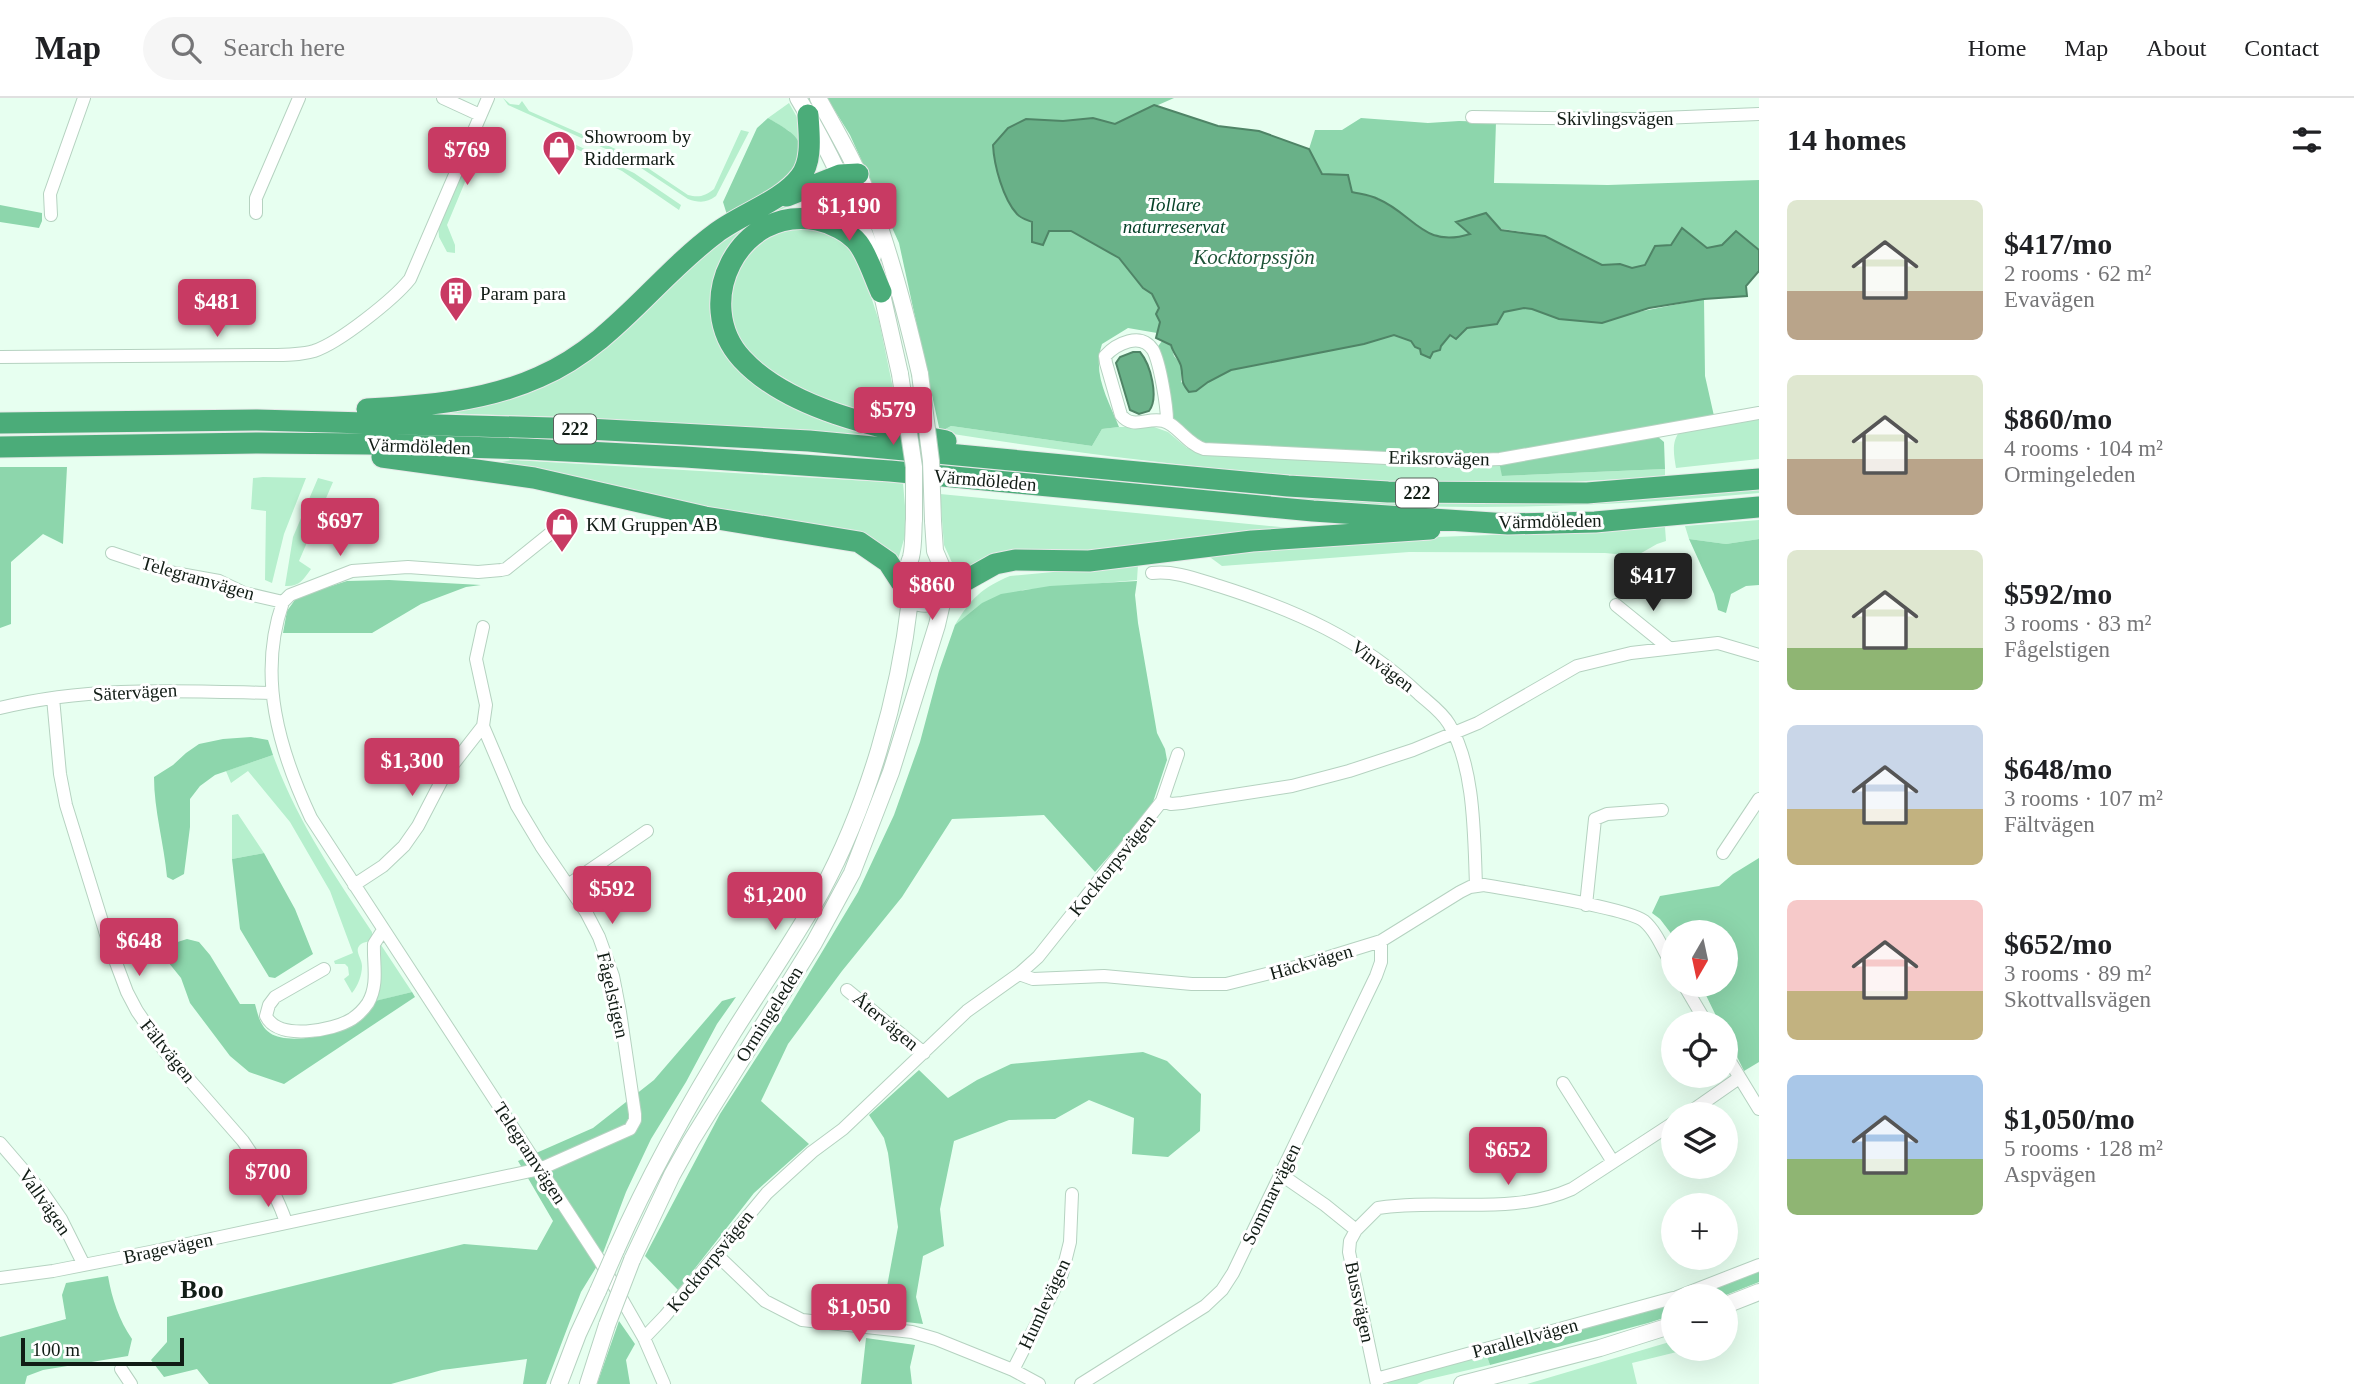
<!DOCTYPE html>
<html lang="en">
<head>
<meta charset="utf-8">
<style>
	:root { --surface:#fff; --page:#f6f6f6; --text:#202124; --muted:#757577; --line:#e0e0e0; --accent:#c83a63 }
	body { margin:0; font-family:Georgia,serif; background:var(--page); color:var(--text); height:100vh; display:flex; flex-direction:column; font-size:26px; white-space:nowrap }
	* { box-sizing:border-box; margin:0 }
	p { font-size:23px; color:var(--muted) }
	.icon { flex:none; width:38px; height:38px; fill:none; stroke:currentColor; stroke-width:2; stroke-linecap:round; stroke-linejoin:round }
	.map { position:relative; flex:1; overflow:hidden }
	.sheet { display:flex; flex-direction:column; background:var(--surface); width:595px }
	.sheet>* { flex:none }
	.needle { width:46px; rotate:189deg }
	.tools { position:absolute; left:1661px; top:822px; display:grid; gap:14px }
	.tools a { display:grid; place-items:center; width:77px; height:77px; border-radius:50%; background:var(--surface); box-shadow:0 7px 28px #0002; font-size:35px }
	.scale { position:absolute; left:21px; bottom:18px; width:163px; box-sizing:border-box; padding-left:7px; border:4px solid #111c15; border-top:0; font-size:19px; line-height:24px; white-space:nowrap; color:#111c15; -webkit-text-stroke:5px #fff; paint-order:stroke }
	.price { position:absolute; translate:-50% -60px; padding:0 16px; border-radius:7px; background:var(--accent); color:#fff; font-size:23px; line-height:46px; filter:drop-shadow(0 2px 4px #0008) }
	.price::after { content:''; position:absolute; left:50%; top:42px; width:21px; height:16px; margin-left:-10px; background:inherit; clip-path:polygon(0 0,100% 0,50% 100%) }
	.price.active { background:#222; color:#fff }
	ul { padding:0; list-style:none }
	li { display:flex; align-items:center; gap:21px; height:175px; padding:0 28px }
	li span { display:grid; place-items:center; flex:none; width:196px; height:140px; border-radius:10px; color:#555 }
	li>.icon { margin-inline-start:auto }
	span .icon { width:84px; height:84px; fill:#fffc; stroke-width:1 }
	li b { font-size:30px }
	h2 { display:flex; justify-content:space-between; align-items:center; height:84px; padding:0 28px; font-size:30px }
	header { display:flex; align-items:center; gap:42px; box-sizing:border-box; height:98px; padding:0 35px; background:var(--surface); border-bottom:2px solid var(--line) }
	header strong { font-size:33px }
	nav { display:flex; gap:38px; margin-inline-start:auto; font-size:24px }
	.search { width:490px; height:63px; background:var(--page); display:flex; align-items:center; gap:18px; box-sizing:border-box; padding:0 24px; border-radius:38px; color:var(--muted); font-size:26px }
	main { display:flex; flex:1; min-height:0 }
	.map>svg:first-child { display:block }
	.green { fill:#b6efcd }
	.forest { fill:#8dd6ac }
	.water { fill:#69b188; stroke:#4f8466; stroke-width:2 }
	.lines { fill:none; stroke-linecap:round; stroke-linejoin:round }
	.street-casing { stroke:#b5d2c0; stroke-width:14 }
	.secondary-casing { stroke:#b5d2c0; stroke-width:18 }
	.highway-casing { stroke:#e7e8e8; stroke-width:23 }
	.street { stroke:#fff; stroke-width:12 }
	.secondary { stroke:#fff; stroke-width:16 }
	.highway { stroke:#4bac79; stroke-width:21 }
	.secondary-bridge-casing { stroke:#b5d2c0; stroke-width:18; stroke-linecap:butt }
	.secondary-bridge { stroke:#fff; stroke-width:16 }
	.labels { text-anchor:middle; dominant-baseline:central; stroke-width:6; stroke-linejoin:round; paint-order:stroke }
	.shield { fill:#fff; stroke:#58605b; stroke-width:2 }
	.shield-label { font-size:18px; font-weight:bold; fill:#111c15 }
	.street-label { font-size:19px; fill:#111c15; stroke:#fff }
	.poi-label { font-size:19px; fill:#111c15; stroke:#fff; text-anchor:start }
	.park-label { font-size:19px; font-style:italic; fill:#064228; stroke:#fff }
	.water-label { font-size:21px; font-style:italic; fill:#1d5337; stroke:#fff }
	.district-label { font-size:26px; font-weight:bold; fill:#111c15; stroke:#fff }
</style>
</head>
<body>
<header>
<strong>Map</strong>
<div class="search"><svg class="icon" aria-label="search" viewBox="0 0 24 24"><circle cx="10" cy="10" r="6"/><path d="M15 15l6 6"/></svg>Search here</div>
<nav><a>Home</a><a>Map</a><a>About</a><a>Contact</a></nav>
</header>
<main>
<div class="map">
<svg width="1759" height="1286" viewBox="0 0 1759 1286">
	<rect width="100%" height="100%" fill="#e7fff0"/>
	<path class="green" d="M503 0 510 6 519 7 522 3 529 13 627 56 688 97C699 100 705 98 714 91L741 32 749 34 716 98C707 105 699 105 688 101L626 60 508 7Z
		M789 5 803 30V55L789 33 768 20Z
		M492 29 496 31 491 41H483L447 127 455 147V155L447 154 439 139 438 127 477 39 483 32Z
		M566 42 634 75 681 107 679 112 622 73 564 45Z
		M829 86 831 89C807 101 780 110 757 124 710 152 701 205 724 252L892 338 584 320 441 315C479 305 519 299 554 283 614 256 656 200 704 157 741 125 785 107 829 86Z
		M794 127 831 134 853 152 861 168 879 223 900 324 825 301 798 288 754 262 733 232 729 188 752 148Z
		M1759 319V361L1676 370C1674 357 1671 344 1680 333Z
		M951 328 1092 348 1102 331 1119 329H1154L1168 334 1187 350 1219 356 1499 364 1503 378 1665 371V379C1610 381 1555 386 1500 386 1313 385 1125 363 940 334Z
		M513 362 903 385 907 431 897 465 741 419 495 365Z
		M946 364 1424 404 1598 403 1759 390V395C1627 407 1495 413 1362 406 1223 399 1084 382 945 367Z
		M263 379 306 380 284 436 272 485 265 482 266 413 251 411 253 380Z
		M318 380 333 384 299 463 311 471C303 482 299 489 285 488L293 439Z
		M940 396 1291 430 1079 454 1005 453 985 459 961 473 955 471 944 447Z
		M1759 422V441L1726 446 1689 441 1685 428Z
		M1665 429 1666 443 1657 446 1636 458 1605 455 1409 454 1222 468 1207 457C1240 453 1274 448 1307 446 1426 437 1546 437 1665 429Z
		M1138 466 1137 482 1023 492 955 527C970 501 983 489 1010 478Z
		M273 657C297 723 334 776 372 834V842C368 844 364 844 361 846 353 852 362 860 362 868 362 877 358 888 352 895L344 881 349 877 348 869 345 866H335L334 863 353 855 330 793 290 724 248 673 231 685 226 673Z
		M238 716 264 755 232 761V717Z
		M381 847 412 894 376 903 381 876Z
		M1673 1243V1251H1689L1632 1265 1637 1286H1527Z
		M1486 1256 1490 1267 1425 1282 1417 1286H1387L1390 1282Z"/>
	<path class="forest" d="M827 0H1174L1115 26 1093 20 1063 23 1026 21 1032 124 1049 133H1071L1119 160 1143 190 1152 196 1160 210 1157 216 1160 223 1157 235 1128 230 1102 246C1092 276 1108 301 1119 329L1102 331 1092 348 951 328 940 334 899 145 850 37Z
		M768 20C795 36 807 41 799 74L728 120 723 104 757 30Z
		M1361 20 1428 25 1459 23 1496 24 1494 85 1608 87 1759 82V152L1736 133 1722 147 1707 150 1671 147 1645 168 1632 170 1619 166 1602 167 1522 134 1457 124 1471 135 1453 141 1428 135 1379 101 1352 94 1322 76 1309 51 1315 32H1342Z
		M0 107 42 115V123L39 130 0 124Z
		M1704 201 1705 278 1714 318 1475 359 1203 346 1173 322 1156 251 1162 243 1171 247 1174 258 1181 266V284L1197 293 1208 284 1231 272 1364 246 1394 237 1411 243 1415 249 1433 254 1451 237 1462 236 1466 230 1497 226 1504 214 1524 210 1532 211 1566 222 1638 214Z
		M1657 338 1664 344 1665 371 1502 378 1499 364Z
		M0 369H67L63 446 43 436 11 464V526L0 530Z
		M1689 441 1726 446 1759 441V487L1746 488 1731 496 1726 515 1718 512 1714 496Z
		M389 482 481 487 466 489 421 506 372 535H283L287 513 297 499 347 483Z
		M1137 483 1135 497 1138 525 1157 635 1165 651 1167 662 1151 710 1095 774 1044 717 952 721 902 799 842 873 788 946 761 1003 809 1046 754 1095 678 1192 645 1158 720 1016 789 909 858 794 894 717 920 644 939 573 955 527 982 505 1001 496 1050 488Z
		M251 639 268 642 273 657 215 677 200 688 190 701V729L184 776 173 782 167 779C164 746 154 712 154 679L173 667 186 655 199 646 223 641Z
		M264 755 295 811 313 856 275 880 269 879 240 831 232 761Z
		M1759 760V964L1744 973 1726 936V926H1720L1701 887H1726V835H1673V838L1660 821 1652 815 1660 798 1719 788 1733 776Z
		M187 841 199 844 210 857 240 906H255C258 917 260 928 270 935 288 948 342 936 359 924 367 918 371 911 375 903L412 894 415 899 284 986 249 974 230 958 190 905 181 880 160 854 165 848Z
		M736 899 717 926 686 984 651 1041 626 1094 600 1163 581 1194 546 1286H523L527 1261 442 1272 391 1286H209L197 1271 164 1279 151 1262 167 1244V1219L464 1146 537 1152 553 1123 518 1063 593 1030 654 982 722 903Z
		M1143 954 1167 963 1201 996 1200 1033 1168 1059 1132 1056 1134 1020 1089 1002 1055 1021 1009 1022 954 1043 940 1111 944 1148 923 1158 916 1199 923 1226 881 1221 898 1129 888 1055 884 1040 869 1017 919 972 948 1000 977 982 1011 966Z
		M1759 1171V1184L1721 1199H1687Z
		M108 1178C112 1201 119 1222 132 1241L128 1258 43 1272 27 1278 25 1286H0V1239L66 1221 62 1197 66 1185Z
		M1673 1204V1217L1648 1225 1490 1267 1486 1256Z
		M619 1223 635 1246 626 1262 630 1286H597Z
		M866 1240 915 1247 910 1269 912 1286H861Z"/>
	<path class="water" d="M1154 7 1218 28 1259 33 1309 51 1322 76 1348 77 1352 94C1360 96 1370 97 1378 101 1414 116 1423 151 1470 136L1456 124 1486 115 1501 132 1545 138 1602 167 1620 166 1632 170 1645 167 1655 148 1671 147 1682 130 1707 150 1722 147 1736 133 1759 152V173L1746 188 1747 198 1704 201 1649 210 1602 225 1559 221 1532 211 1524 210 1504 214 1497 226 1467 230 1456 241 1450 237 1441 248 1440 252 1433 254 1430 260 1421 256 1420 251 1415 249 1411 243 1394 237 1364 246 1231 272 1208 284 1196 293 1189 294C1179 282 1184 281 1181 268 1179 261 1173 255 1171 247L1156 240 1160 224 1156 216 1159 210 1152 196 1143 190 1119 160 1071 133H1049L1043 147 1032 144V124C1027 122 1020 120 1017 116 1003 101 994 67 993 47L1008 30 1026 21 1063 23 1093 20 1115 26Z
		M1133 254H1140C1151 267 1159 300 1149 313L1139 316 1130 312 1116 265 1120 259Z"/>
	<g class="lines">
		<defs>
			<path id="street" d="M443 0 480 17
				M1472 19 1637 21 1759 16
				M256 115V100L299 0
				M51 117 50 96 84 0
				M0 259 270 257C285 257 300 257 314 253 339 245 394 201 410 181L488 0
				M1167 323C1167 308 1160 265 1153 252 1141 233 1116 246 1105 258L1106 265 1121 317C1133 332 1147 319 1163 323 1176 325 1187 346 1204 351L1447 363 1500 361 1759 315
				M112 455 169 474 219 483 244 495 283 504 290 497 352 473 408 469 478 474 501 472 506 471 567 422
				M1152 475C1174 472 1199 482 1219 488 1295 512 1361 541 1419 596 1429 605 1442 614 1449 626 1475 669 1474 738 1476 787
				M283 504C257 578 279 652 311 720L600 1163 644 1240 664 1286
				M1616 507 1669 550
				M53 600 60 676 66 707 109 846 127 894 137 913 166 955 243 1043C260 1068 276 1095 286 1124
				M0 610C89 588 180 593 271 595
				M1162 703 1178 656
				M1723 755 1759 701
				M354 787 383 768 404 748 418 728 444 678 483 628
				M568 787 647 733
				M1586 807 1595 721 1607 716 1662 712
				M324 871 275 899 269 907 266 918C278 943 333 933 352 921 358 917 364 911 368 905 379 886 373 866 374 846L383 832
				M1019 876 1033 881 1104 878 1192 886H1226L1303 867 1381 843 1460 794 1470 789 1484 787C1512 792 1628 810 1644 823 1657 834 1664 854 1673 869
				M1684 887 1707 926
				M847 892 924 955
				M1726 957 1759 1011
				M1563 985 1613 1064
				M1686 1017 1739 980
				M0 1045 43 1095 61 1121 84 1167
				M1280 1076 1325 1107 1356 1132 1350 1143 1349 1154 1377 1286
				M1356 1132 1378 1110C1442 1100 1511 1118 1572 1091L1673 1025
				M716 1156 765 1203 802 1222 912 1234 936 1241 1013 1272 1039 1286
				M0 1180 53 1173 150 1154 540 1071 630 1031 635 1022V1016L620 914 613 878 599 839 586 814 541 748 517 708 483 628 486 607 476 561 483 529
				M1677 1199 1759 1167
				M644 1240 665 1218 767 1095 812 1054 843 1031 967 913 1019 876 1038 859 1162 703 1171 706 1182 705 1292 688 1349 673 1413 652 1478 625 1577 568 1631 555 1718 545 1759 557
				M121 1271 131 1286
				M1013 1272 1062 1176 1070 1144 1072 1096
				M1376 1281 1673 1200
				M1081 1286 1205 1208 1222 1192 1233 1175 1376 878 1381 864V843"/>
			<path id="secondary" d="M798 0C828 50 853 103 873 158
				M818 0C838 36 859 72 873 110 893 164 907 220 920 276
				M879 183 900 276
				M914 421C913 433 914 447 911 459 906 476 892 499 919 505 928 507 937 504 944 497
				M616 1152C650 1075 690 1004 734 933 763 887 794 842 821 794 868 707 899 599 910 502
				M632 1162 672 1077 691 1043 814 845 852 775 891 674 937 527 946 488 944 474 935 453 933 423
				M1726 1207 1759 1194
				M559 1286 578 1236 598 1193
				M588 1286 607 1227
				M1462 1286 1600 1250 1673 1227"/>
			<path id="highway" d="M787 98 840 77 858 76
				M881 194C874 179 868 158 858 145 849 134 832 125 817 122 738 107 691 206 742 261 789 312 881 330 946 343
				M367 311C424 308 486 303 539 279 613 247 654 181 716 135 741 116 782 103 800 79 813 63 809 36 808 17
				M0 325 257 322 588 331 809 343 1288 388 1388 394 1587 395 1759 381
				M0 349 258 345 368 346 527 351 685 359 890 373 1313 413 1508 426 1595 424 1759 409
				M382 359 534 380 705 419 859 444 888 464 901 484
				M945 494 995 466 1015 462 1089 463 1252 443 1430 431"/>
		</defs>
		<use href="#street" class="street-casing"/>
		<use href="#secondary" class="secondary-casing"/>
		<use href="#highway" class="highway-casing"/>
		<use href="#street" class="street"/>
		<use href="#secondary" class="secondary"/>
		<use href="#highway" class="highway"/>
		<defs>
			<path id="secondary-bridge" d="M900 276 914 369V421
				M920 276 931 363 933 423
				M598 1193 616 1152
				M607 1227 632 1162"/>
		</defs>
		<use href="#secondary-bridge" class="secondary-bridge-casing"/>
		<use href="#secondary-bridge" class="secondary-bridge"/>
	</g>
	<defs>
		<symbol id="shop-pin" viewBox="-11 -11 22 30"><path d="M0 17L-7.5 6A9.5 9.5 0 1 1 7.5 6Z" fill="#c83a63" stroke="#fff"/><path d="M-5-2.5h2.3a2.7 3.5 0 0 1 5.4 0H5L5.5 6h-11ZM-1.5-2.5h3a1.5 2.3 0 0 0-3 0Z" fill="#fff"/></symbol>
		<symbol id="building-pin" viewBox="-11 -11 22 30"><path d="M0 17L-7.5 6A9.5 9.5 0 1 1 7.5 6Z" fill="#c83a63" stroke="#fff"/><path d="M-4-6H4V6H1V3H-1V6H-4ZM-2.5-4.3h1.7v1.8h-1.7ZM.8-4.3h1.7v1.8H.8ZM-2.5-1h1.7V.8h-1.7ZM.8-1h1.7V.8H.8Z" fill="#fff"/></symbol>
	</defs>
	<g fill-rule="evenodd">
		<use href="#shop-pin" x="540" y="30" width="38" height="52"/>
		<use href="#building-pin" x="437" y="176" width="38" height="52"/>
		<use href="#shop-pin" x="543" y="407" width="38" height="52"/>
	</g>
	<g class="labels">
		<g class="shield">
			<rect x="554" y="316.5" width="42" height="29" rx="5"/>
			<rect x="1396" y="380.5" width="42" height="29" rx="5"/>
		</g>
		<g class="shield-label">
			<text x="575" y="331">222</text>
			<text x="1417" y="395">222</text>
		</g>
		<g class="street-label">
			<text x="1615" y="20">Skivlingsvägen</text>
			<text transform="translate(419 348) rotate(2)">Värmdöleden</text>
			<text transform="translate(1439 360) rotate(1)">Eriksrovägen</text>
			<text transform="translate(985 382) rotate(5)">Värmdöleden</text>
			<text transform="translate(1550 423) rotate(-1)">Värmdöleden</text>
			<text transform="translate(198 480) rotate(16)">Telegramvägen</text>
			<text transform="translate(1383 568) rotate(37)">Vinvägen</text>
			<text transform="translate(135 594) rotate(-3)">Sätervägen</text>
			<text transform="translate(1112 767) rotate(-51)">Kocktorpsvägen</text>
			<text transform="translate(1311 864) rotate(-16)">Häckvägen</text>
			<text transform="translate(613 897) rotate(77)">Fågelstigen</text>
			<text transform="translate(769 916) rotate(-58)">Ormingeleden</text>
			<text transform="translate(886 923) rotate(40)">Återvägen</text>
			<text transform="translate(168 953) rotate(51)">Fältvägen</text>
			<text transform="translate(530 1055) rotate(57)">Telegramvägen</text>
			<text transform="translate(1271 1096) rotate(-64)">Sommarvägen</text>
			<text transform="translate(45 1104) rotate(55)">Vallvägen</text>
			<text transform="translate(168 1150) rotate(-12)">Bragevägen</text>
			<text transform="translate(710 1163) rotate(-51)">Kocktorpsvägen</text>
			<text transform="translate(1360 1204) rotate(78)">Bussvägen</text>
			<text transform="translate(1044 1206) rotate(-65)">Humlevägen</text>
			<text transform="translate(1525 1240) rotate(-15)">Parallellvägen</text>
		</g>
		<g class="poi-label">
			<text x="584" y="38">Showroom by<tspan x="584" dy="22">Riddermark</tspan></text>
			<text x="480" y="195">Param para</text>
			<text x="586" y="426">KM Gruppen AB</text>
		</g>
		<g class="park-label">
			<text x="1174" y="106">Tollare<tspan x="1174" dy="22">naturreservat</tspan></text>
		</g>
		<g class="water-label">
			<text x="1254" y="159">Kocktorpssjön</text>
		</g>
		<g class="district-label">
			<text x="202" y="1191">Boo</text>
		</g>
	</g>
</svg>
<div class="tools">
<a><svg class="needle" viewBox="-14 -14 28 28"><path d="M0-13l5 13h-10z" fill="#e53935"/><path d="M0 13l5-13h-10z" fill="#757577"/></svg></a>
<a><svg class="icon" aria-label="locate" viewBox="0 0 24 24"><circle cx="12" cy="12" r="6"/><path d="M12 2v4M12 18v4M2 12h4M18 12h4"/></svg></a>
<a><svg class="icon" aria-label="layers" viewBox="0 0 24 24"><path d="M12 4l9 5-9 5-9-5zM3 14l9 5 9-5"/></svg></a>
<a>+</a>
<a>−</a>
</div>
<div class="scale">100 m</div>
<b class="price" style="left:467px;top:89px">$769</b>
<b class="price" style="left:849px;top:145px">$1,190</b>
<b class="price" style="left:217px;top:241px">$481</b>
<b class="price" style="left:893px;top:349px">$579</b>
<b class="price" style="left:340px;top:460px">$697</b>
<b class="price active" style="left:1653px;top:515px">$417</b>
<b class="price" style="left:932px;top:524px">$860</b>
<b class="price" style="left:412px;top:700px">$1,300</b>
<b class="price" style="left:612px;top:828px">$592</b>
<b class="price" style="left:775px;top:834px">$1,200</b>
<b class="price" style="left:139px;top:880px">$648</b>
<b class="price" style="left:1508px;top:1089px">$652</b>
<b class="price" style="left:268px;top:1111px">$700</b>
<b class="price" style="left:859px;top:1246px">$1,050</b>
</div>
<section class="sheet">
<h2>14 homes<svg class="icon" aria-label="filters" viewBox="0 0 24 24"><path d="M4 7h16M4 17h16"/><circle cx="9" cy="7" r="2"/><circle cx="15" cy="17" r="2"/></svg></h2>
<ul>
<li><span style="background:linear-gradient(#dfe7d0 65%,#b9a48a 0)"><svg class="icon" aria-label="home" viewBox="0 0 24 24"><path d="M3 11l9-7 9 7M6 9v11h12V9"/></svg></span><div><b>$417/mo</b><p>2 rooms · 62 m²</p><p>Evavägen</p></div></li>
<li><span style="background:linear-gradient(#dfe7d0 60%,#b9a48a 0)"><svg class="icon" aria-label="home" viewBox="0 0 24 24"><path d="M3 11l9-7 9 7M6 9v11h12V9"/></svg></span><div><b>$860/mo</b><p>4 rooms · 104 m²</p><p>Ormingeleden</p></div></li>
<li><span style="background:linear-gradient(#dfe7d0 70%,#8fb573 0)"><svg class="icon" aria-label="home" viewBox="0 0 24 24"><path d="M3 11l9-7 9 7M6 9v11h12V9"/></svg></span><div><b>$592/mo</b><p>3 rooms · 83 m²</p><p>Fågelstigen</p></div></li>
<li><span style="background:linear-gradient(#c9d6e8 60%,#c2b280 0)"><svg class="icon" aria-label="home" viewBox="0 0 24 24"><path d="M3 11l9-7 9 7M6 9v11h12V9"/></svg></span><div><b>$648/mo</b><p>3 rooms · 107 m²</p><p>Fältvägen</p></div></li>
<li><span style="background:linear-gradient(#f6c9c9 65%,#c2b280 0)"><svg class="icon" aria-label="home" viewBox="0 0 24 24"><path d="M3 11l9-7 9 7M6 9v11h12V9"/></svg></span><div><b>$652/mo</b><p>3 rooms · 89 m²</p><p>Skottvallsvägen</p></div></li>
<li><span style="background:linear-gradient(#a9c7e8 60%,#8fb573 0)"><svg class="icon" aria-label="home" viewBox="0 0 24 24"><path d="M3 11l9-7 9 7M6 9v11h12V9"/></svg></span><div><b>$1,050/mo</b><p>5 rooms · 128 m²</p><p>Aspvägen</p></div></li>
</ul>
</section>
</main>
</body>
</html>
